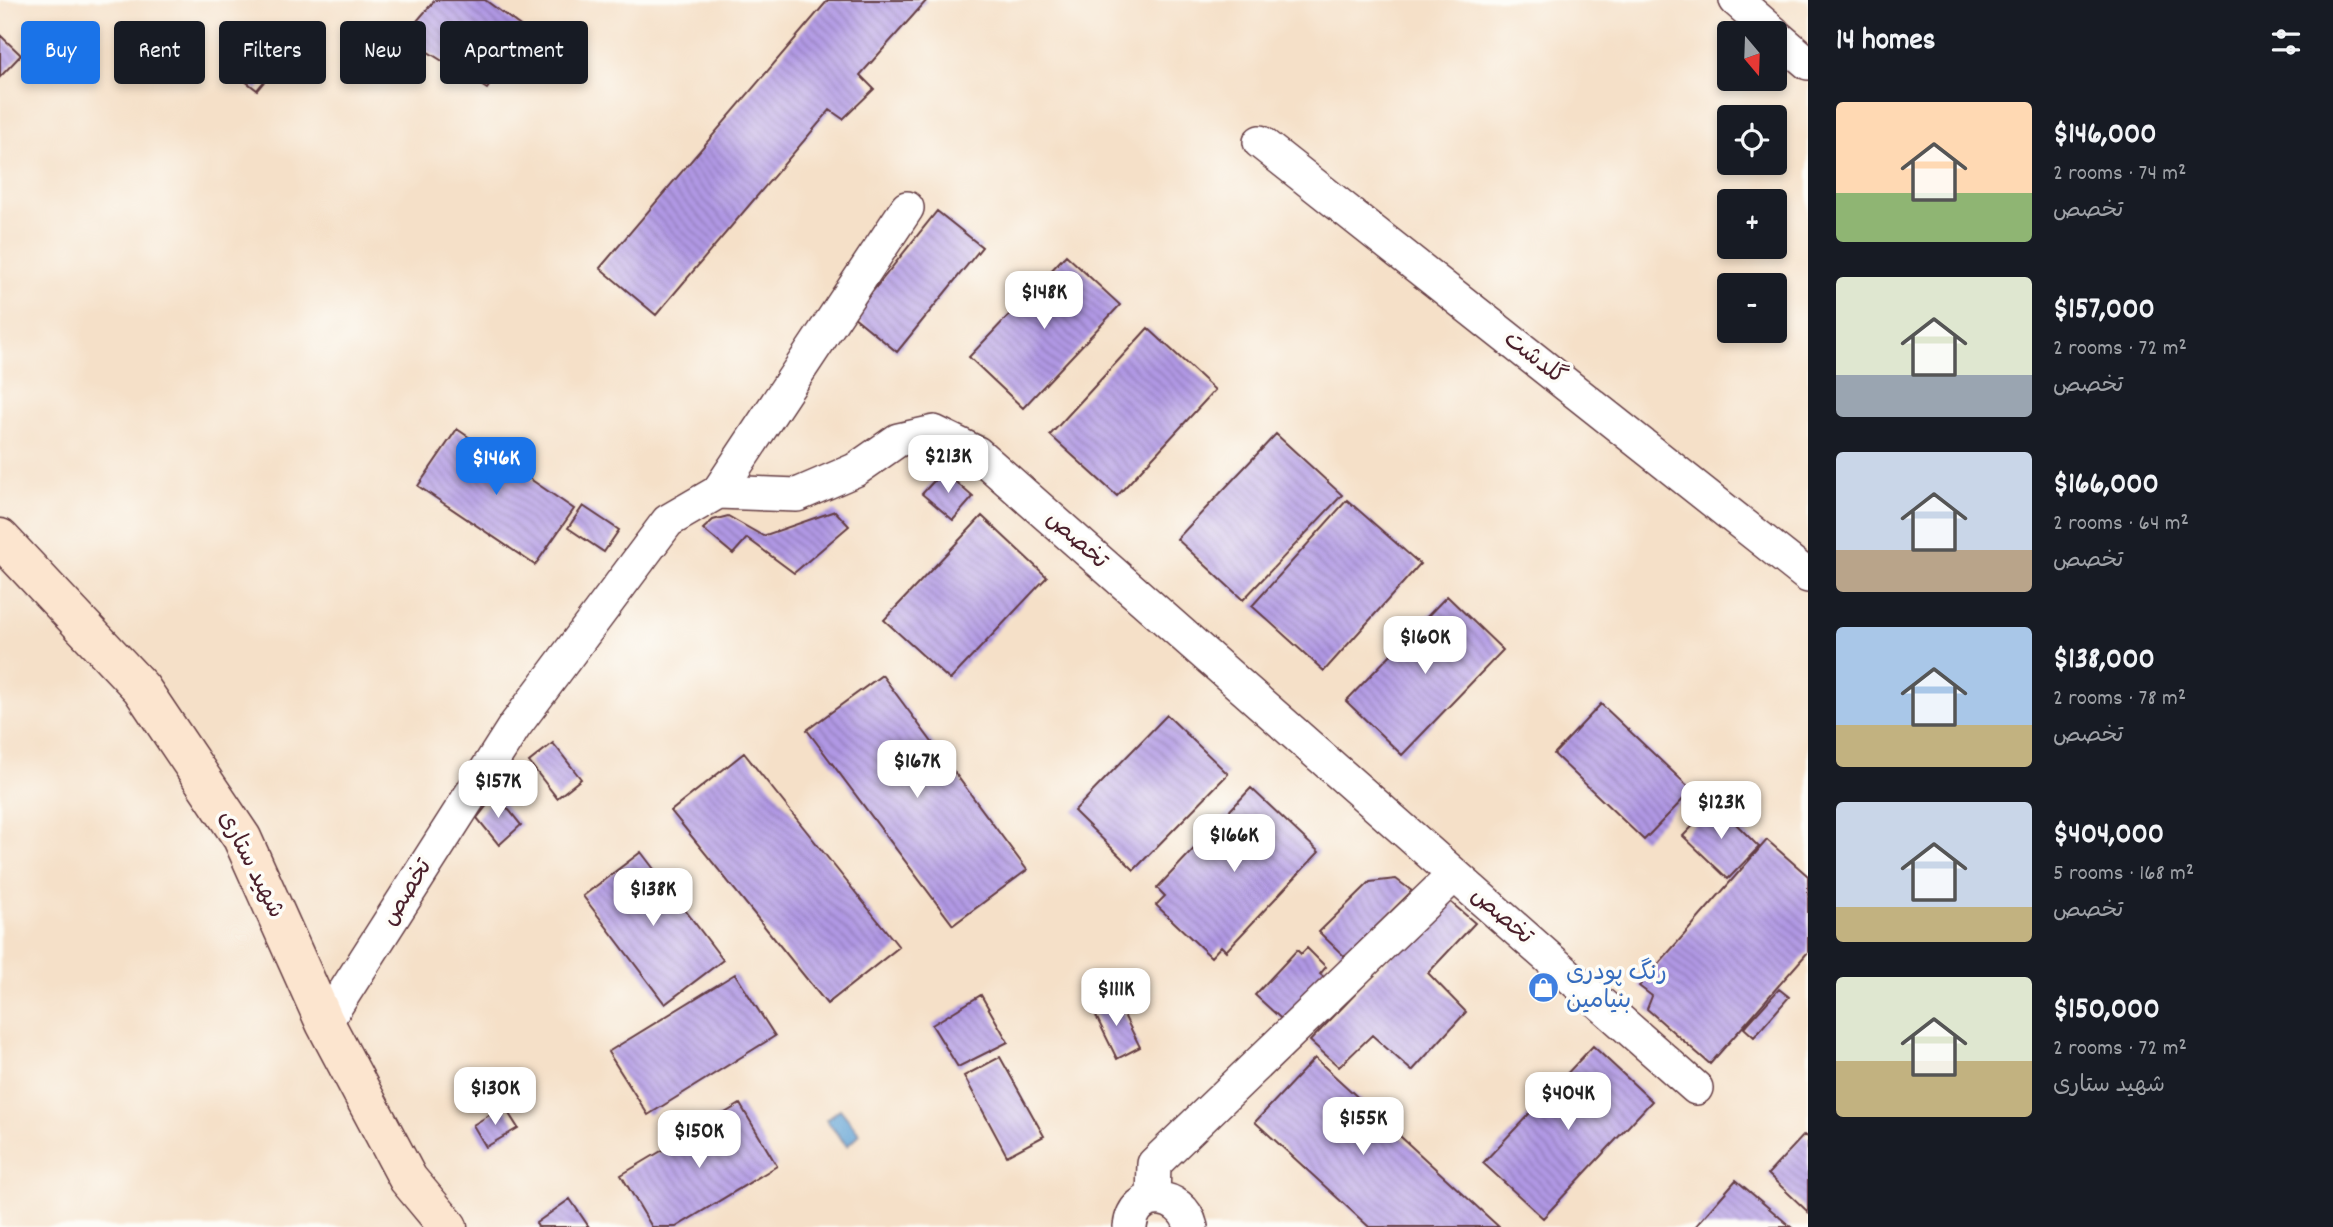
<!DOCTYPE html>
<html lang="en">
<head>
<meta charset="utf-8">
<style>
	:root { --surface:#171b24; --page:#20242c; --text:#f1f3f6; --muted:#9ea1a6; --accent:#1a73e8 }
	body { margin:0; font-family:Dekko,"Playpen Sans Arabic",sans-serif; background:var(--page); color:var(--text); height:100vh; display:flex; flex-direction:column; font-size:26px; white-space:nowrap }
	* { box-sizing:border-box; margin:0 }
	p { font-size:23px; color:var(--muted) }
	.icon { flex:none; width:38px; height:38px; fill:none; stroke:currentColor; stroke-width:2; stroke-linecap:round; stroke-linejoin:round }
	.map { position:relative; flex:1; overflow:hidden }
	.side { display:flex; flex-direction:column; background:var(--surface); width:525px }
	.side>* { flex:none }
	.guide { position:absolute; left:21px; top:21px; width:665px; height:63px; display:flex; gap:14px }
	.needle { width:46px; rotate:161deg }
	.controls { position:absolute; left:1717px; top:21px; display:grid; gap:14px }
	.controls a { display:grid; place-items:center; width:70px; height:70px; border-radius:7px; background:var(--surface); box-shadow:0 4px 10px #0003; font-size:35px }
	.price { position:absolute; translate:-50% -60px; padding:0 16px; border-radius:14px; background:#fff; color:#222; font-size:23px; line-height:46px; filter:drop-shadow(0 2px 4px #0008) }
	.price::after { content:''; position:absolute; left:50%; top:42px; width:21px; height:16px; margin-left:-10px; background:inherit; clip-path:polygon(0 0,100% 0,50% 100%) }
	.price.current { background:var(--accent); color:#fff }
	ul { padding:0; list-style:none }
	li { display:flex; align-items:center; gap:21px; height:175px; padding:0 28px }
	li span { display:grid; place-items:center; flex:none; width:196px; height:140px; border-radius:7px; color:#555 }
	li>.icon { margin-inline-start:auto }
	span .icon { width:84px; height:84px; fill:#fffc; stroke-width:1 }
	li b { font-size:30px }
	h2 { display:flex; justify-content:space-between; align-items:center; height:84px; padding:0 28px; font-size:30px }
	.chip { padding:0 24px; border-radius:7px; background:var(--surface); box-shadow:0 4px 10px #0003; font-size:24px; line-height:63px }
	.chip.current { background:var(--accent); color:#fff }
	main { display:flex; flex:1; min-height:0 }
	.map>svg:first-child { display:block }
	.water { fill:#60a2d4; stroke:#556080; stroke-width:2 }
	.building { fill:url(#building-back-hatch) }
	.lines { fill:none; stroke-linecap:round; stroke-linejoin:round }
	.street-casing { stroke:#643c43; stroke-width:36 }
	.secondary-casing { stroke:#643c43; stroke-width:41 }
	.street { stroke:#fff; stroke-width:33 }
	.secondary { stroke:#fce5cf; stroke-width:38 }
	.labels { text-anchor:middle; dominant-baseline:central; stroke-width:7; stroke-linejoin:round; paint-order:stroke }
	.street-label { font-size:24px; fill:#4a1f2b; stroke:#fdfcf7 }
	.shop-label { font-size:24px; fill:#366cbe; stroke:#fdfcf7; text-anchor:start }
</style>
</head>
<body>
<main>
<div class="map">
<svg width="1808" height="1227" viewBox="0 0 1808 1227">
	<defs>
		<pattern id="building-back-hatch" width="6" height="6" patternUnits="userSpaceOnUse" patternTransform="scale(1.75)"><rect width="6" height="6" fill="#b098e4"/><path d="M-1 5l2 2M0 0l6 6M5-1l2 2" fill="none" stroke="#917bb9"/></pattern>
	</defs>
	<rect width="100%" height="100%" fill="#fdfcf7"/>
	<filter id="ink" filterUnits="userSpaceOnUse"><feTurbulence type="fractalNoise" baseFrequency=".0143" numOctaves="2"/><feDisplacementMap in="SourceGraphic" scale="14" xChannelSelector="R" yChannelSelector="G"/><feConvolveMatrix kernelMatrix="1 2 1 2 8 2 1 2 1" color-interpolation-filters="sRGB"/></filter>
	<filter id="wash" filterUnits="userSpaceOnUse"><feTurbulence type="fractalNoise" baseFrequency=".00686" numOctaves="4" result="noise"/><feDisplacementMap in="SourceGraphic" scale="28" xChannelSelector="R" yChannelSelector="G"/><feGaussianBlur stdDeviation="1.57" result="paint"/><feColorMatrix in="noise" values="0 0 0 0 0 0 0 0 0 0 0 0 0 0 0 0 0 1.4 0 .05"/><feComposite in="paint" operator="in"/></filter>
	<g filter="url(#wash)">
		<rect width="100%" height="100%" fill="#f5e0c8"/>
		<path class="water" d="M840 1109 860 1134 847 1146 826 1120Z"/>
		<g id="blocks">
			<path class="building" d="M435 0H485L527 31 487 89 420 47 406 61 392 50Z
				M828 0H927L860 75 874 89 843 119 830 110 656 315 600 268Z
				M248 33 282 60 257 90 223 64Z
				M0 35 21 55 0 77Z
				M937 211 982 247 897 352 853 316Z
				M1066 255 1120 305 1023 408 969 357Z
				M1148 328 1215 390 1117 496 1050 435Z
				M457 429 574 509 535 565 418 486Z
				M1276 434 1342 495 1243 600 1177 539Z
				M943 471 973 497 953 520 922 494Z
				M1347 500 1420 564 1324 671 1252 606Z
				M583 506 619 530 604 552 568 528Z
				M835 511 849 526 794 573 747 538 733 554 703 529 713 520 728 516 763 536Z
				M982 516 1047 577 950 680 884 620Z
				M1447 596 1503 650 1402 755 1346 701Z
				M882 675 1027 870 953 925 807 730Z
				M1601 704 1692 790 1644 840 1554 754Z
				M1167 715 1228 774 1134 870 1074 811Z
				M553 743 581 779 557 798 529 762Z
				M744 753 899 947 827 1004 671 811Z
				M1251 788 1319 852 1226 951 1221 946 1211 957 1156 905 1165 896 1157 888Z
				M496 794 521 825 499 845 477 818Z
				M1715 803 1759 847 1728 879 1683 836Z
				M1767 840 1808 876V952L1710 1064 1647 1009 1652 996 1639 986Z
				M641 852 723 960 665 1004 583 896Z
				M1396 879 1412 891 1345 957 1319 932 1370 882Z
				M1447 899 1475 923 1428 973 1466 1012 1412 1071 1372 1035 1339 1067 1310 1041Z
				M1307 948 1326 967 1320 974 1329 981 1288 1025 1255 995 1297 950 1301 954Z
				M735 974 775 1036 648 1115 608 1052Z
				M1779 989 1789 997 1754 1037 1744 1028Z
				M981 995 1008 1042 958 1067 932 1025Z
				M1115 997 1140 1047 1117 1059 1092 1008Z
				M1593 1046 1652 1101 1543 1218 1483 1163Z
				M1000 1057 1044 1136 1007 1156 964 1076Z
				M1315 1058 1499 1227H1369L1255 1122Z
				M740 1104 777 1166 676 1227H652L621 1175Z
				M504 1106 518 1128 486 1147 473 1125Z
				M1804 1135 1808 1138V1212L1768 1174Z
				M1736 1180 1791 1227H1695Z
				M570 1199 589 1227H538L536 1223Z"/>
		</g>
	</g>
	<g filter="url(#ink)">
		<use href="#blocks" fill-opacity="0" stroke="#643c43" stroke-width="2"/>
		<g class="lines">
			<defs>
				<path id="street" d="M1736 0 1774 33
					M1774 34 1808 63
					M1260 142 1808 576
					M718 492 907 208
					M325 1023 514 727 668 521 718 492 797 495 855 470 898 440 934 432 977 453 1696 1088
					M1153 1199 1154 1164 1454 875
					M1130 1227C1134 1188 1182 1191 1191 1227"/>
				<path id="secondary" d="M0 538 141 688 242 838 325 1023 408 1179 448 1227"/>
			</defs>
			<use href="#street" class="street-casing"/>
			<use href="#secondary" class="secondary-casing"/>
			<use href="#street" class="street"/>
			<use href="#secondary" class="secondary"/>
		</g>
	</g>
	<defs>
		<symbol id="shop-disc" viewBox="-11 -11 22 22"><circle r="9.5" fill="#3f7fe0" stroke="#fdfcf7"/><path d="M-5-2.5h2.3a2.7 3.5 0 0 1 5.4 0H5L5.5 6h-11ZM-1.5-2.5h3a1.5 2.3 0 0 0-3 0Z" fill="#fff"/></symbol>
	</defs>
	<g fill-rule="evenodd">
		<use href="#shop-disc" x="1526" y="970" width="35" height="35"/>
	</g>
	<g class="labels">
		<g class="street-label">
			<text transform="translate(1534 359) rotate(38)">گلدشت</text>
			<text transform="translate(1076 541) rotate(42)">تخصص</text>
			<text transform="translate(250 865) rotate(63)">شهید ستاری</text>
			<text transform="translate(408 893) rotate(-58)">تخصص</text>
			<text transform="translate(1501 917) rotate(41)">تخصص</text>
		</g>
		<g class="shop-label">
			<text x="1566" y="974">رنگ پودری<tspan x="1566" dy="28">بنیامین</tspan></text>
		</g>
	</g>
</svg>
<div class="controls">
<a><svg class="needle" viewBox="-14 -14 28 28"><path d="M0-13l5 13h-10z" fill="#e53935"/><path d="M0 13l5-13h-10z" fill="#9ea1a6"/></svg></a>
<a><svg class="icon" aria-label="locate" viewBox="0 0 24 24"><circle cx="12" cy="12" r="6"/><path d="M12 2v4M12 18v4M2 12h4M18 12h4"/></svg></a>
<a>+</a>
<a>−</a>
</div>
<b class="price" style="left:1044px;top:331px">$148K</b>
<b class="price" style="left:948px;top:495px">$213K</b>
<b class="price current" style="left:496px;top:497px">$146K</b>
<b class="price" style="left:1425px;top:676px">$160K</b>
<b class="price" style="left:917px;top:800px">$167K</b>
<b class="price" style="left:498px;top:820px">$157K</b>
<b class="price" style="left:1721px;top:841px">$123K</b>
<b class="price" style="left:1234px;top:874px">$166K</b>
<b class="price" style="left:653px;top:928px">$138K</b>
<b class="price" style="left:1116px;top:1028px">$111K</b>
<b class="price" style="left:495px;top:1127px">$130K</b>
<b class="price" style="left:1568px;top:1132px">$404K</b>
<b class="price" style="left:1363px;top:1157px">$155K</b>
<b class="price" style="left:699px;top:1170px">$150K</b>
<div class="guide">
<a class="chip current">Buy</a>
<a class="chip">Rent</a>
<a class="chip">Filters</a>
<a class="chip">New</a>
<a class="chip">Apartment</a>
</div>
</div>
<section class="side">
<h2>14 homes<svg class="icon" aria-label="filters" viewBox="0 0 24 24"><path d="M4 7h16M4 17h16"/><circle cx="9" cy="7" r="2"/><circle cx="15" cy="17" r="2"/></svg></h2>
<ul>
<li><span style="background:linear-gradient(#ffd9b3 65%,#8fb573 0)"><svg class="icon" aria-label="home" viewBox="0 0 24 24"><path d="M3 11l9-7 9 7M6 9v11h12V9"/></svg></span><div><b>$146,000</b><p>2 rooms · 74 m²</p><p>تخصص</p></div></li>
<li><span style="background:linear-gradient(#dfe7d0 70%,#9aa5b1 0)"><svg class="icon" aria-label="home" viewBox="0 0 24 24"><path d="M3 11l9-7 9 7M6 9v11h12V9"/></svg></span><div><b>$157,000</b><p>2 rooms · 72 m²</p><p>تخصص</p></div></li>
<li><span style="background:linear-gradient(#c9d6e8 70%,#b9a48a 0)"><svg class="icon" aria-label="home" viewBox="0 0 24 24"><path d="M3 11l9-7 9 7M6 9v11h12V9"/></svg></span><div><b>$166,000</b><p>2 rooms · 64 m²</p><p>تخصص</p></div></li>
<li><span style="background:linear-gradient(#a9c7e8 70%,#c2b280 0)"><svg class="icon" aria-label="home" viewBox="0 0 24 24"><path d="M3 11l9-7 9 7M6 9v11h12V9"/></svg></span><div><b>$138,000</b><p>2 rooms · 78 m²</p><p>تخصص</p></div></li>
<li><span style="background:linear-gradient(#c9d6e8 75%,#c2b280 0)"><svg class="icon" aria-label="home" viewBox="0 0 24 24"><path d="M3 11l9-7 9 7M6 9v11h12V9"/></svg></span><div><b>$404,000</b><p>5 rooms · 168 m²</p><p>تخصص</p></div></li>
<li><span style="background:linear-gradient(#dfe7d0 60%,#c2b280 0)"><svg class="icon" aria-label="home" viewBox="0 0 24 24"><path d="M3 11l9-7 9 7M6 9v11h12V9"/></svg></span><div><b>$150,000</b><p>2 rooms · 72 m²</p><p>شهید ستاری</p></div></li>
</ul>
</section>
</main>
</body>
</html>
